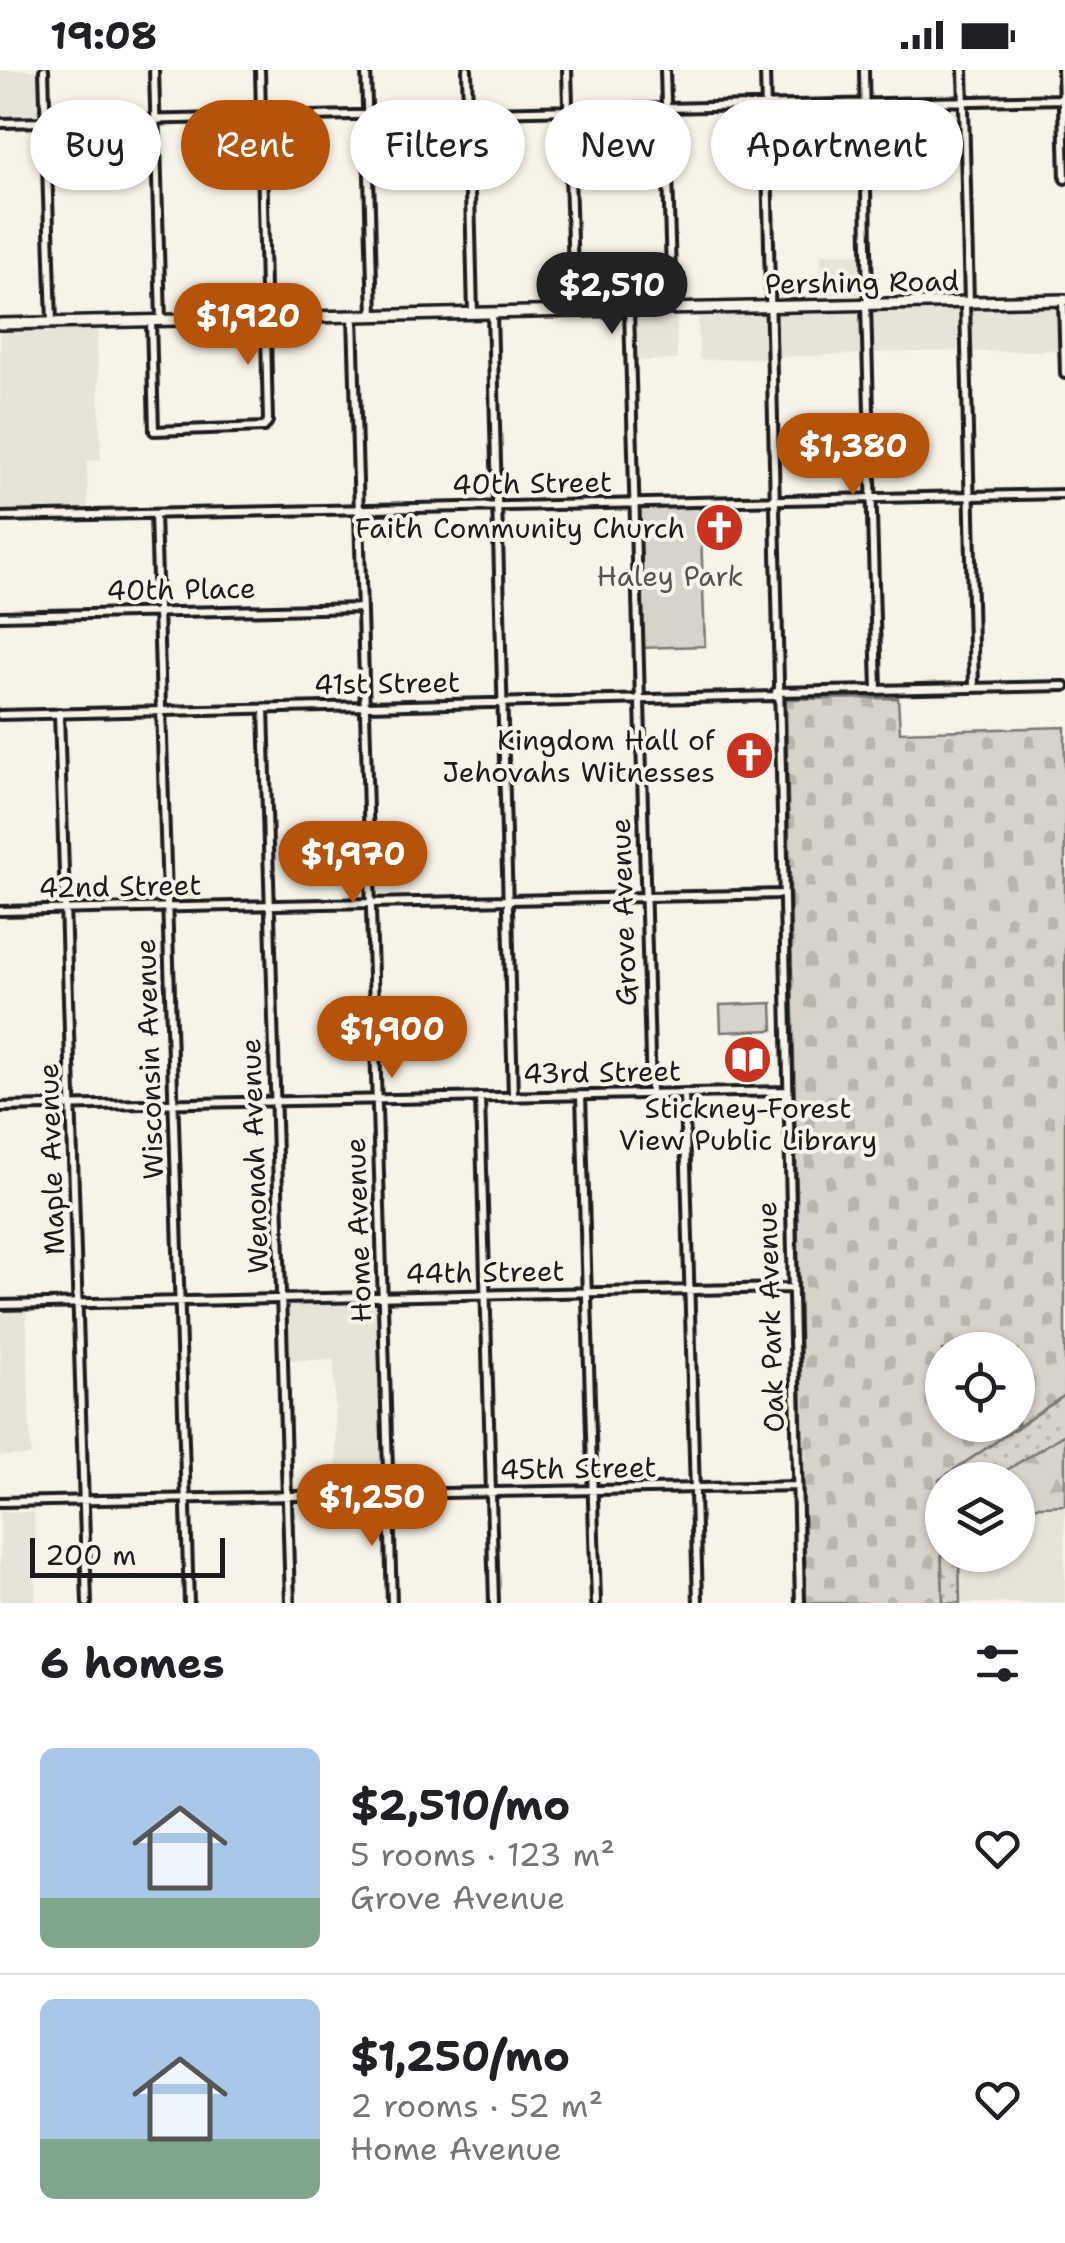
<!DOCTYPE html>
<html lang="en">
<head>
<meta charset="utf-8">
<style>
	:root { --surface:#fff; --page:#f2f2f2; --text:#202124; --muted:#757577; --line:#e0e0e0; --accent:#b45309 }
	body { margin:0; font-family:"Shantell Sans",sans-serif; background:var(--page); color:var(--text); height:100vh; display:flex; flex-direction:column; font-size:38px; white-space:nowrap }
	* { box-sizing:border-box; margin:0 }
	p { font-size:32px; color:var(--muted) }
	.icon { flex:none; width:55px; height:55px; fill:none; stroke:currentColor; stroke-width:2; stroke-linecap:round; stroke-linejoin:round }
	.map { position:relative; height:1533px; overflow:hidden }
	.panel { display:flex; flex-direction:column; background:var(--surface); flex:1 }
	.panel>* { flex:none }
	.hud { position:absolute; left:30px; top:30px; width:1005px; height:90px; display:flex; gap:20px }
	.tools { position:absolute; left:925px; top:1262px; display:grid; gap:20px }
	.tools a { display:grid; place-items:center; width:110px; height:110px; border-radius:50%; background:var(--surface); box-shadow:0 2px 8px #0004; font-size:50px }
	.scale { position:absolute; left:30px; bottom:25px; width:195px; box-sizing:border-box; padding-left:10px; border:5px solid #1c1c1c; border-top:0; font-size:28px; line-height:35px; white-space:nowrap; color:#1c1c1c; -webkit-text-stroke:8px #f7f3e8; paint-order:stroke }
	.price { position:absolute; translate:-50% -85px; padding:0 22px; border-radius:35px; background:var(--accent); color:#fff; font-size:32px; line-height:65px; filter:drop-shadow(0 2px 5px #0008) }
	.price::after { content:''; position:absolute; left:50%; top:60px; width:30px; height:22px; margin-left:-15px; background:inherit; clip-path:polygon(0 0,100% 0,50% 100%) }
	.price.selected { background:#222; color:#fff }
	ul { padding:0; list-style:none }
	li { display:flex; align-items:center; gap:30px; height:250px; padding:0 40px }
	li+li { border-top:2px solid var(--line) }
	li span { display:grid; place-items:center; flex:none; width:280px; height:200px; border-radius:15px; color:#555 }
	li>.icon { margin-inline-start:auto }
	span .icon { width:120px; height:120px; fill:#fffc; stroke-width:1 }
	li b { font-size:42px }
	h2 { display:flex; justify-content:space-between; align-items:center; height:120px; padding:0 40px; font-size:42px }
	.tag { padding:0 35px; border-radius:45px; background:var(--surface); box-shadow:0 2px 8px #0004; font-size:35px; line-height:90px }
	.tag.selected { background:var(--accent); color:#fff }
	.status { display:flex; justify-content:space-between; align-items:center; height:70px; padding:0 50px; background:var(--surface); direction:ltr }
	.status svg { height:28px; fill:currentColor }
	.map>svg:first-child { display:block }
	.built { fill:#e6e3d9 }
	.grass { fill:url(#grass-dots); stroke:#7a7874; stroke-width:2.5 }
	.forest { fill:url(#forest-firs); stroke:#7a7874; stroke-width:2.5 }
	.cemetery { fill:url(#cemetery-stones); stroke:#7a7874; stroke-width:2.5; fill-rule:evenodd }
	.green { fill:#d7d3cb; stroke:#7a7874; stroke-width:2.5 }
	.lines { fill:none; stroke-linecap:round; stroke-linejoin:round }
	.street-casing { stroke:#1c1c1c; stroke-width:14 }
	.secondary-casing { stroke:#1c1c1c; stroke-width:16 }
	.street { stroke:#f7f3e8; stroke-width:6 }
	.secondary { stroke:#f7f3e8; stroke-width:9 }
	.labels { text-anchor:middle; dominant-baseline:central; stroke-width:8; stroke-linejoin:round; paint-order:stroke }
	.street-label { font-size:28px; fill:#1c1c1c; stroke:#f7f3e8 }
	.poi-label { font-size:28px; fill:#1c1c1c; stroke:#f7f3e8; text-anchor:end }
	.park-label { font-size:28px; fill:#545351; stroke:#f7f3e8 }
</style>
</head>
<body>
<div class="status"><b>19:08</b><svg viewBox="0 0 49 12"><path d="M0 12V9h3v3zM5 12V6h3v6zM10 12V3h3v9zM15 12V0h3v12zM26 1h20v11H26zM47 4h2v5h-2z"/></svg></div>
<div class="map">
<svg width="1065" height="1533" viewBox="0 0 1065 1533">
	<defs>
		<pattern id="grass-dots" width="8" height="8" patternUnits="userSpaceOnUse" patternTransform="scale(2.5)"><rect width="8" height="8" fill="#d7d3cb"/><path d="M2 2h.1M6 6h.1" fill="none" stroke="#b8b5ae" stroke-width="1.8" stroke-linecap="round"/></pattern>
		<pattern id="forest-firs" width="22" height="20" patternUnits="userSpaceOnUse" patternTransform="scale(2.5)"><rect width="22" height="20" fill="#d7d3cb"/><path d="M5 1l3.5 6h-7zM16 11l3.5 6h-7z" fill="#b8b5ae"/></pattern>
		<pattern id="cemetery-stones" width="16" height="16" patternUnits="userSpaceOnUse" patternTransform="scale(2.5)"><rect width="16" height="16" fill="#d7d3cb"/><path d="M2 7V4a2 2 0 0 1 4 0v3zM10 15v-3a2 2 0 0 1 4 0v3z" fill="#b8b5ae"/></pattern>
	</defs>
	<rect width="100%" height="100%" fill="#f7f3e8"/>
	<filter id="ink" filterUnits="userSpaceOnUse"><feTurbulence type="fractalNoise" baseFrequency=".01" numOctaves="2"/><feDisplacementMap in="SourceGraphic" scale="20" xChannelSelector="R" yChannelSelector="G"/><feConvolveMatrix kernelMatrix="1 2 1 2 8 2 1 2 1" color-interpolation-filters="sRGB"/></filter>
	<g filter="url(#ink)">
		<path class="built" d="M0 0H38L40 45 0 46Z
			M862 183 863 225 822 224 821 184Z
			M1065 238V280L969 282V239Z
			M957 240 958 281 874 283 873 242Z
			M861 242 863 284 776 287 775 245Z
			M763 244 764 288 699 290 698 246Z
			M677 248V290L632 291V249Z
			M97 257 101 390 87 391 88 444 0 446V260Z
			M383 1228 387 1421 337 1422 334 1290H283L282 1231Z
			M0 1238H26L31 1386H0Z
			M1065 1435V1533H960L959 1485H1018V1437Z
			M0 1442H34L36 1533H0Z"/>
		<path class="grass" d="M1065 1325V1364L991 1410H942V1485H959L960 1533H943L939 1410Z"/>
		<path class="forest" d="M1065 1364V1435L1018 1437V1410H991Z"/>
		<path class="cemetery" d="M898 628 900 662 1065 657V1325L939 1410 943 1533H806L786 629ZM942 1280H1018V1355H942Z"/>
		<path class="green" d="M700 433 705 576 640 578 637 435Z
			M772 933 773 960 721 962 720 935Z"/>
		<g class="lines">
			<defs>
				<path id="street" d="M44 0 52 253
					M154 0 161 251
					M366 0 373 246
					M467 0 473 244
					M567 0 574 241
					M665 0 672 239
					M765 0 800 1533
					M864 0 868 235
					M963 0 969 232
					M1062 0 1065 109
					M0 53 1065 29
					M1063 230 1065 304
					M965 232 974 618
					M866 235 877 620
					M629 240 651 1023
					M492 243 513 1026
					M353 246 392 1533
					M151 251 154 361 264 357 268 351 260 0
					M155 444 189 1533
					M0 447 1065 424
					M0 546 362 538
					M776 622 1065 616
					M264 638 290 1533
					M59 643 87 1533
					M0 645 776 626
					M0 841 781 824
					M684 1023 698 1533
					M581 1025 596 1533
					M480 1027 494 1533
					M0 1037 786 1021
					M0 1235 791 1218
					M0 1432 797 1416"/>
				<path id="secondary" d="M0 254 1065 230"/>
			</defs>
			<use href="#street" class="street-casing"/>
			<use href="#secondary" class="secondary-casing"/>
			<use href="#street" class="street"/>
			<use href="#secondary" class="secondary"/>
		</g>
	</g>
	<defs>
		<symbol id="church-disc" viewBox="-11 -11 22 22"><circle r="9.5" fill="#c8321e" stroke="#f7f3e8"/><path d="M-1.2-6h2.4v3.5h3.3v2.4h-3.3V6h-2.4V-.1h-3.3v-2.4h3.3Z" fill="#fff"/></symbol>
		<symbol id="library-disc" viewBox="-11 -11 22 22"><circle r="9.5" fill="#c8321e" stroke="#f7f3e8"/><path d="M-6-4Q-3-5.5-.7-3.5V5Q-3 3-6 4ZM6-4Q3-5.5 .7-3.5V5Q3 3 6 4Z" fill="#fff"/></symbol>
	</defs>
	<g fill-rule="evenodd">
		<use href="#church-disc" x="692" y="430" width="55" height="55"/>
		<use href="#church-disc" x="722" y="658" width="55" height="55"/>
		<use href="#library-disc" x="720" y="962" width="55" height="55"/>
	</g>
	<g class="labels">
		<g class="street-label">
			<text transform="translate(862 212) rotate(-1)">Pershing Road</text>
			<text transform="translate(532 413) rotate(-1)">40th Street</text>
			<text transform="translate(181 519) rotate(-1)">40th Place</text>
			<text transform="translate(387 613) rotate(-1)">41st Street</text>
			<text transform="translate(120 816) rotate(-1)">42nd Street</text>
			<text transform="translate(623 842) rotate(-92)">Grove Avenue</text>
			<text transform="translate(149 989) rotate(-92)">Wisconsin Avenue</text>
			<text transform="translate(602 1002) rotate(-1)">43rd Street</text>
			<text transform="translate(254 1086) rotate(-92)">Wenonah Avenue</text>
			<text transform="translate(51 1089) rotate(-92)">Maple Avenue</text>
			<text transform="translate(358 1160) rotate(-92)">Home Avenue</text>
			<text transform="translate(485 1202) rotate(-1)">44th Street</text>
			<text transform="translate(770 1247) rotate(-92)">Oak Park Avenue</text>
			<text transform="translate(578 1398) rotate(-1)">45th Street</text>
		</g>
		<g class="poi-label">
			<text x="685" y="458">Faith Community Church</text>
			<text x="715" y="670">Kingdom Hall of<tspan x="715" dy="32">Jehovahs Witnesses</tspan></text>
			<text x="748" y="1038" text-anchor="middle">Stickney-Forest<tspan x="748" dy="32">View Public Library</tspan></text>
		</g>
		<g class="park-label">
			<text x="670" y="506">Haley Park</text>
		</g>
	</g>
</svg>
<div class="tools">
<a><svg class="icon" aria-label="locate" viewBox="0 0 24 24"><circle cx="12" cy="12" r="6"/><path d="M12 2v4M12 18v4M2 12h4M18 12h4"/></svg></a>
<a><svg class="icon" aria-label="layers" viewBox="0 0 24 24"><path d="M12 4l9 5-9 5-9-5zM3 14l9 5 9-5"/></svg></a>
</div>
<div class="scale">200 m</div>
<b class="price selected" style="left:612px;top:267px">$2,510</b>
<b class="price" style="left:248px;top:298px">$1,920</b>
<b class="price" style="left:853px;top:428px">$1,380</b>
<b class="price" style="left:353px;top:836px">$1,970</b>
<b class="price" style="left:392px;top:1011px">$1,900</b>
<b class="price" style="left:372px;top:1479px">$1,250</b>
<div class="hud">
<a class="tag">Buy</a>
<a class="tag selected">Rent</a>
<a class="tag">Filters</a>
<a class="tag">New</a>
<a class="tag">Apartment</a>
</div>
</div>
<section class="panel">
<h2>6 homes<svg class="icon" aria-label="filters" viewBox="0 0 24 24"><path d="M4 7h16M4 17h16"/><circle cx="9" cy="7" r="2"/><circle cx="15" cy="17" r="2"/></svg></h2>
<ul>
<li><span style="background:linear-gradient(#a9c7e8 75%,#7fa58c 0)"><svg class="icon" aria-label="home" viewBox="0 0 24 24"><path d="M3 11l9-7 9 7M6 9v11h12V9"/></svg></span><div><b>$2,510/mo</b><p>5 rooms · 123 m²</p><p>Grove Avenue</p></div><svg class="icon" aria-label="heart" viewBox="0 0 24 24"><path d="M12 20l-8-8c-3-5 5-10 8-4 3-6 11-1 8 4z"/></svg></li>
<li><span style="background:linear-gradient(#a9c7e8 70%,#7fa58c 0)"><svg class="icon" aria-label="home" viewBox="0 0 24 24"><path d="M3 11l9-7 9 7M6 9v11h12V9"/></svg></span><div><b>$1,250/mo</b><p>2 rooms · 52 m²</p><p>Home Avenue</p></div><svg class="icon" aria-label="heart" viewBox="0 0 24 24"><path d="M12 20l-8-8c-3-5 5-10 8-4 3-6 11-1 8 4z"/></svg></li>
</ul>
</section>
</body>
</html>
